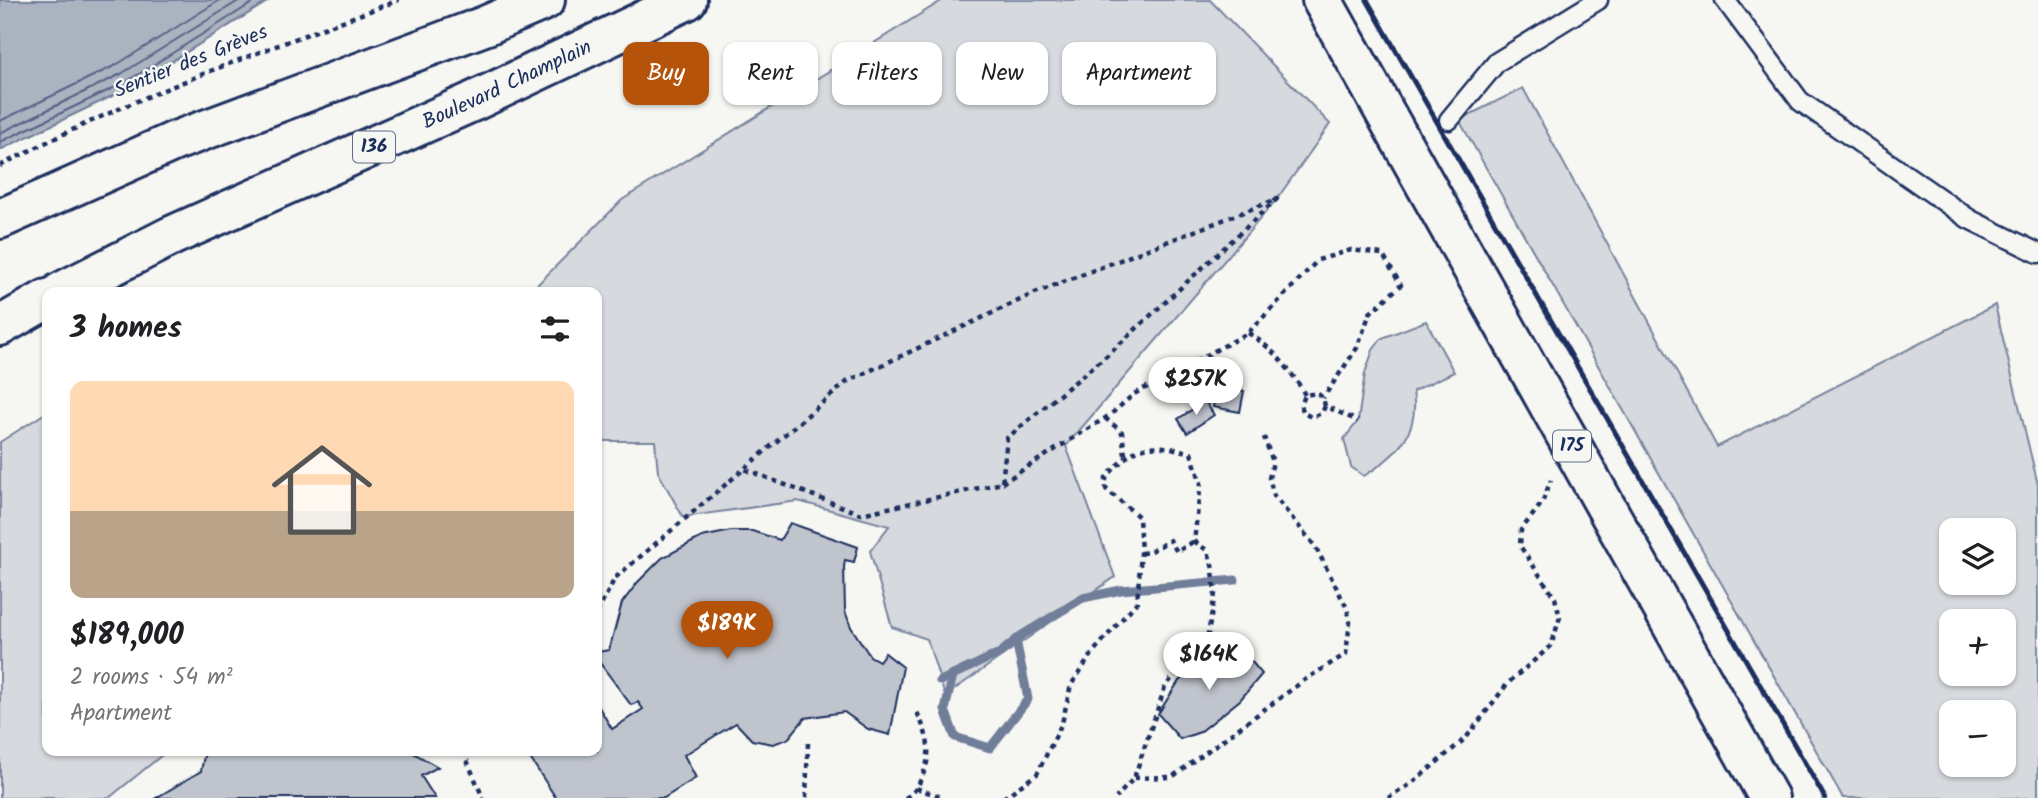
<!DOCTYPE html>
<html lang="en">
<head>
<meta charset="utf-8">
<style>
	:root { --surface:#fff; --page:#f6f6f6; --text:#202124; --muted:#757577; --line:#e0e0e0; --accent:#b45309 }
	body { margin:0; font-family:Kalam,sans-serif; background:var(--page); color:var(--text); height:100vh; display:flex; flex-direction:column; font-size:26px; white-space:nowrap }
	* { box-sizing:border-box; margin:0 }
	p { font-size:23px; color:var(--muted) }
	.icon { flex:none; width:38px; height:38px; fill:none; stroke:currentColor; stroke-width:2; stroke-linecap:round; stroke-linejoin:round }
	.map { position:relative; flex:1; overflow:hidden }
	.side { position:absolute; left:42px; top:287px; width:560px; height:469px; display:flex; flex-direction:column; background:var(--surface); border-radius:14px; box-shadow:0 2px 5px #0004 }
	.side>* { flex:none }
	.guide { position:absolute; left:623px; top:42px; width:665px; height:63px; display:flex; gap:14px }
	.buttons { position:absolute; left:1939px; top:518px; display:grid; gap:14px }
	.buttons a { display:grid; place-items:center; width:77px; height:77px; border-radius:14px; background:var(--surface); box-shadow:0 2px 5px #0004; font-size:35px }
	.price { position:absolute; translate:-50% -60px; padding:0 16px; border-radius:24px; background:#fff; color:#222; font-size:23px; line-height:46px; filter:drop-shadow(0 2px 4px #0008) }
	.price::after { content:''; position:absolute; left:50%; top:42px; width:21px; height:16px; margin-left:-10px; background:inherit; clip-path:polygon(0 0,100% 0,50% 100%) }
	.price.active { background:var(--accent); color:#fff }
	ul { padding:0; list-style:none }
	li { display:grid; align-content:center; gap:14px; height:371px; padding:0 28px }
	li+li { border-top:2px solid var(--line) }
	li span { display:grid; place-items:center; height:217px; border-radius:14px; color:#555 }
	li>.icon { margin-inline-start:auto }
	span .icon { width:126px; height:126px; fill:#fffc; stroke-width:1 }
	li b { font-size:30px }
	h2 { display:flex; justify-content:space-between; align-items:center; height:84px; padding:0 28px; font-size:30px }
	.tag { padding:0 24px; border-radius:14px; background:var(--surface); box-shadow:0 2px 5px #0004; font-size:24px; line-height:63px }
	.tag.active { background:var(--accent); color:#fff }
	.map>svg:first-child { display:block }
	.green { fill:#d6d9dd; stroke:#78849e; stroke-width:2; fill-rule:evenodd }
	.water { fill:#abb2c0; stroke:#717e99; stroke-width:2 }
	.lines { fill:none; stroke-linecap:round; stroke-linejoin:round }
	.shore { stroke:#556385; stroke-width:2 }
	.stream { stroke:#717e99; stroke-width:9 }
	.building { fill:#c0c4cd; stroke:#1b2f5e; stroke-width:2 }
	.service-casing { stroke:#1b2f5e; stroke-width:23 }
	.primary-casing { stroke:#1b2f5e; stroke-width:44 }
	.trunk-casing { stroke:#1b2f5e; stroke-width:44 }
	.path { stroke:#1b2f5e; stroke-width:4.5; stroke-dasharray:5 5; stroke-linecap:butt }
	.service { stroke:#f6f6f2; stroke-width:18 }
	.primary { stroke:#f6f6f2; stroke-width:38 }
	.trunk { stroke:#f6f6f2; stroke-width:38 }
	.rail { stroke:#1b2f5e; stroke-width:5 }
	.labels { text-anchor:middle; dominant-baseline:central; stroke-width:5; stroke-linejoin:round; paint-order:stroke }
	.shield { fill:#f6f6f2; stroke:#5d6b8a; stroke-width:2 }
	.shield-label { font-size:19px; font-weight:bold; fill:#1b2f5e }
	.street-label { font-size:21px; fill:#1b2f5e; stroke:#f6f6f2 }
</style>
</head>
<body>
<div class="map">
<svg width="2038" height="798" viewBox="0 0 2038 798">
	<rect width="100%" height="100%" fill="#f6f6f2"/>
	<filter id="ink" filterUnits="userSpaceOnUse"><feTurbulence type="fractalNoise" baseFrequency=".0143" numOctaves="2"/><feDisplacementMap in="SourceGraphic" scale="14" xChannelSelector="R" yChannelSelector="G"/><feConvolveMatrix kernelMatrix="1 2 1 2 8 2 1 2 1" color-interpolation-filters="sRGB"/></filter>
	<g filter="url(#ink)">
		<path class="green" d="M943 0H1210L1330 124 1277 199 1066 446 1115 577 945 696 927 639 892 627 870 551 889 526 798 501 683 517 658 472 655 441H597V292H530L622 200Z
			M1523 88 1717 447 1995 305 2038 485V798H1843L1459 120ZM1951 530H2004V583H1951ZM1951 621H2004V674H1951ZM1951 712H2004V765H1951Z
			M1426 321 1454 372 1413 391C1420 433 1397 455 1364 476L1351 467 1344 439 1358 421 1365 373 1373 350 1382 338Z
			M47 412V751H167L109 798H0V442Z"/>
		<path class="water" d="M0 0H270L129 88 0 150Z"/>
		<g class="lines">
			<path class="shore" d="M0 121 116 65 220 0
				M0 133 121 74 240 0
				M0 142 126 82 257 0"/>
			<path class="stream" d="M953 675 945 710 955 737 990 748 1028 699 1016 640
				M940 681 1000 653 1022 635 1083 598 1121 590 1235 580"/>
		</g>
		<path class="building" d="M1217 386 1244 391 1240 412 1213 407Z
			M1205 401 1214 415 1187 433 1178 419Z
			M790 523 858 547 854 562 845 560 844 567 845 611 851 627 870 656 879 661 885 653 903 667 890 735 868 729 844 712 805 718 788 739 773 744 752 740 736 723 684 755 696 778 664 798H556L526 752 597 751V704L612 729 643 709 638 702 631 705 597 659V652L609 650 622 603 638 582 662 558 702 537 731 531H752L780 540Z
			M1236 643 1262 674 1240 700 1200 732 1180 739 1158 714 1179 681 1196 666Z
			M205 751H410L438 767 421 776 435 798H156L201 771Z"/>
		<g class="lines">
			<defs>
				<path id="service" d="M1725 0 1800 101 1969 219 2038 253
					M1449 120 1497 62 1598 0"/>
				<g id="primary">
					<path d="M0 219 175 141 487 25 545 0"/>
					<path id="s1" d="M61 292 171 236 472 102 687 0"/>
					<path d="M0 326 47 299"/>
				</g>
				<path id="trunk" d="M1322 0 1769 798"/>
			</defs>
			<use href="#service" class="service-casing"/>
			<use href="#primary" class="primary-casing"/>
			<use href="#trunk" class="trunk-casing"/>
			<path class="path" d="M0 166C128 98 263 51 399 0
				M1248 333C1272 347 1292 371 1305 395
				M1325 406 1322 413 1311 417 1304 413 1301 406 1305 395 1317 393 1323 398 1325 406 1358 421
				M1105 418 1122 432 1125 455
				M1002 483 1110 415 1134 394 1248 333 1318 260 1351 250 1382 254 1401 285 1370 313 1357 348 1323 398
				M1141 553 1150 552 1170 540 1177 552 1194 541
				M597 613 615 578 848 381 1035 293 1277 199 1111 352 1007 438 1002 483 861 514 744 469
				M463 751 483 798
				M1134 778 1172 777 1306 679 1346 654 1350 622 1347 608 1315 546 1274 496 1269 478 1273 462 1264 437
				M916 788 944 798
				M806 798 808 743
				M905 798C915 793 917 787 922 777 934 751 927 733 915 708
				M1003 798 1037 774 1062 723 1071 685 1094 651 1137 602 1141 553 1139 517 1106 489V478C1134 444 1149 441 1191 453L1201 483 1194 541 1208 551 1213 569 1215 594 1208 634 1165 687 1134 778 1116 798
				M1388 798 1411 784 1466 738 1508 683 1551 646 1560 617 1555 598 1520 546 1521 530 1542 503 1551 480"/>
			<use href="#service" class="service"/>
			<use href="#primary" class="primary"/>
			<use href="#trunk" class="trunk"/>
			<path class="rail" d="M1367 0 1825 798"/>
		</g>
	</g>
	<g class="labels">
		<g class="shield">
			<rect x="353" y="131.5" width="42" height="31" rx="5"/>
			<rect x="1553" y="430.5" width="38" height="31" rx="5"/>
		</g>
		<g class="shield-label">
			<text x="374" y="147">136</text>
			<text x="1572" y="446">175</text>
		</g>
		<g class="street-label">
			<text transform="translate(191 62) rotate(-22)">Sentier des Grèves</text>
			<text stroke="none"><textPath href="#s1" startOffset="492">Boulevard Champlain</textPath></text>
		</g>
	</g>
</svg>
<div class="buttons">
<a><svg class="icon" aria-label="layers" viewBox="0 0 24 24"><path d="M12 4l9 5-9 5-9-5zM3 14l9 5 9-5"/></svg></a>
<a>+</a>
<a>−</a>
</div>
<b class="price" style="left:1196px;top:417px">$257K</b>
<b class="price active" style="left:727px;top:661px">$189K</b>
<b class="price" style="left:1209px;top:692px">$164K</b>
<div class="guide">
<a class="tag active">Buy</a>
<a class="tag">Rent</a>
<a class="tag">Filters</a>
<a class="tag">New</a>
<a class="tag">Apartment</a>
</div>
<section class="side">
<h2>3 homes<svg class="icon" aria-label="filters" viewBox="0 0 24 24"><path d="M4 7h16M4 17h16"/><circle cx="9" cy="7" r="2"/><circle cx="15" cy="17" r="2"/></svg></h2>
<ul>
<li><span style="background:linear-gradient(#ffd9b3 60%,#b9a48a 0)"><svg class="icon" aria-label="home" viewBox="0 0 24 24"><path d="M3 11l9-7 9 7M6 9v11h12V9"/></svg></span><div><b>$189,000</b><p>2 rooms · 54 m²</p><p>Apartment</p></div></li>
</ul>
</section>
</div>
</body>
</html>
